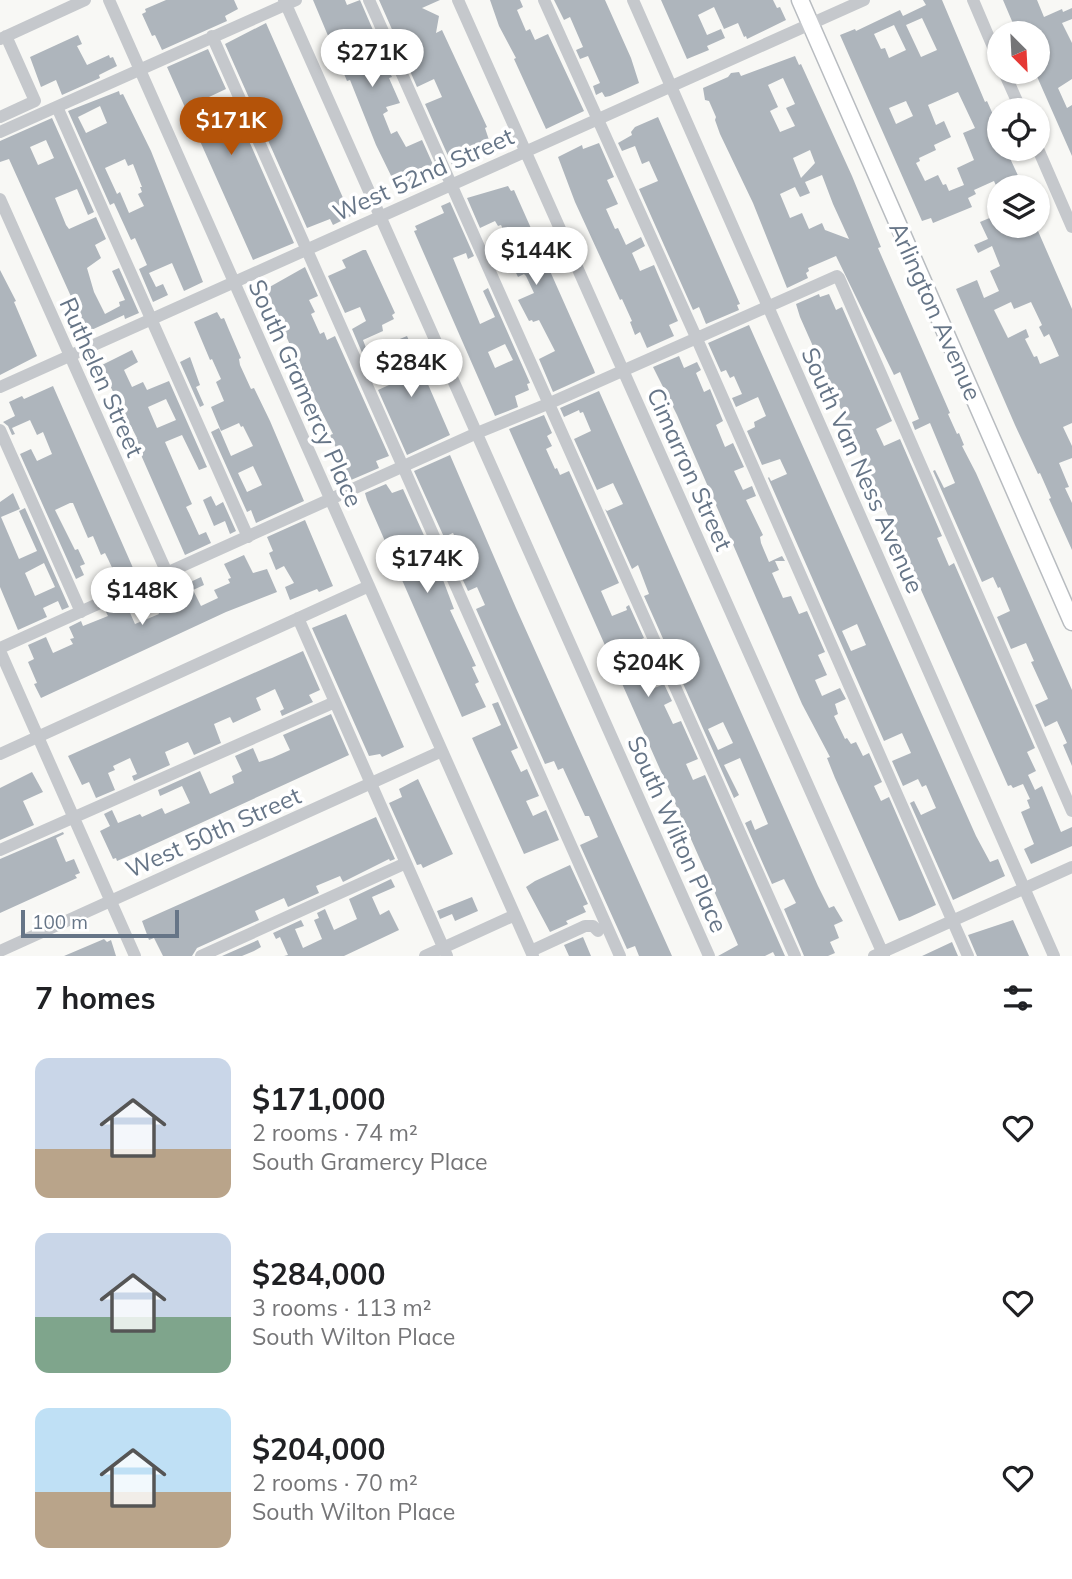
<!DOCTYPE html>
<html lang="en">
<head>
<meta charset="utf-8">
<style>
	:root { --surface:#fff; --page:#f6f6f6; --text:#202124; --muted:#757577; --accent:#b45309 }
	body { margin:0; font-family:Mulish,sans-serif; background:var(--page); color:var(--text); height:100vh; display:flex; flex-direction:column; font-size:26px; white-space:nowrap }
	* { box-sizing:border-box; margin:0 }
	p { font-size:23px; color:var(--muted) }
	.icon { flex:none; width:38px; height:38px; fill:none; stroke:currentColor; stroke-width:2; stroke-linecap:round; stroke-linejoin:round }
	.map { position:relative; height:956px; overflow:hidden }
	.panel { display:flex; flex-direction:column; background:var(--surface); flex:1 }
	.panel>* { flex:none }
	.needle { width:46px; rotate:156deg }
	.controls { position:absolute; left:987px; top:21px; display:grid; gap:14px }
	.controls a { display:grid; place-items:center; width:63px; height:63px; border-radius:50%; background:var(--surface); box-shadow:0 2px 5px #0004; font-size:35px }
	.scale { position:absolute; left:21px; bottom:18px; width:158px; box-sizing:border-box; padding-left:7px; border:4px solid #667587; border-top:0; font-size:19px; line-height:24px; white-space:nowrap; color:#667587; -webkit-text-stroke:5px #fff; paint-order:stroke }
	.price { position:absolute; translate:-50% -60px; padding:0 16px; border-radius:24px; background:#fff; color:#222; font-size:23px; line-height:46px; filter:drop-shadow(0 2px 4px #0008) }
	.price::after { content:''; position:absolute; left:50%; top:42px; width:21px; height:16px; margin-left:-10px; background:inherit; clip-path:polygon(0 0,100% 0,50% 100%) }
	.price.current { background:var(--accent); color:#fff }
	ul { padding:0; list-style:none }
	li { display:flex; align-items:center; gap:21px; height:175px; padding:0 35px }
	li span { display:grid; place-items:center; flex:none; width:196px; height:140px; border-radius:14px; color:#555 }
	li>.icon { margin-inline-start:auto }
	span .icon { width:84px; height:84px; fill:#fffc; stroke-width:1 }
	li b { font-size:30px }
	h2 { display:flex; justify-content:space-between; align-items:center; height:84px; padding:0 35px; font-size:30px }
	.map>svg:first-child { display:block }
	.building { fill:#aeb5bc; fill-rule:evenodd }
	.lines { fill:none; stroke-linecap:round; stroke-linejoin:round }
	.major-casing { stroke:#b8bcc0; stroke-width:19 }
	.minor { stroke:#c5c8cc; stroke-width:12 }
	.major { stroke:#fff; stroke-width:16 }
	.labels { text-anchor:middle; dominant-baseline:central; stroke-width:7; stroke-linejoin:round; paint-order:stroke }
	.street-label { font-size:24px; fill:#667587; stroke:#fff }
</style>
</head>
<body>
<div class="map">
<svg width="1072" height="956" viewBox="0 0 1072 956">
	<rect width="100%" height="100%" fill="#f8f8f5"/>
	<path class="building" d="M166 0H234L238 9 225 16 227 21 162 50 155 35 152 36 142 14 146 12 145 9Z
		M313 0H345L347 5 360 0 379 44 372 47 381 68 386 65 392 77 389 78 400 103 386 107 388 111 383 114 391 134 397 131 406 147 422 140 435 169 427 173 430 178 417 183 418 185 399 192 376 145 350 80 347 81Z
		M379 0H440L422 8 439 16 436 33 442 30 487 127 485 128 492 149 481 154 478 148 461 156 464 162 453 167 425 104 442 97 434 79 417 87 410 71 418 67 410 48 402 52Z
		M490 0H520L523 7 517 10 526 31 530 29 535 40 548 34 584 111 546 129 514 59 516 58 499 26Z
		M554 0H605L631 58 639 83 610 96 605 97 602 92 596 95 593 86 600 83 588 56 580 59 576 50 583 47 570 17 564 20Z
		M661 0H773L777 8 780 7 786 20 747 39 746 36 744 37 738 23 724 29 714 7 698 15 707 35 721 29 725 38 707 46 709 50 687 59Z
		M923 0H942L985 102 987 101 999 128V149H1005L1008 154 1021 182 1013 187 997 188 994 181 974 190 976 194 968 198 972 207 933 223 931 218 922 221 840 35 855 29 856 31 900 10 903 16 926 5ZM922 18 937 50 921 57 906 25ZM894 25 906 50 889 58 885 48 881 49 874 34ZM958 92 975 128 963 133 974 160 957 168 964 185 949 191 946 184 943 185 938 175 925 181 916 163 920 161 919 158 936 150 934 145 951 137 944 121 936 125 928 105ZM906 101 913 116 896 124 889 108Z
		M1003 0H1037L1044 17 1062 9 1063 12 1072 8V19L1062 23 1072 43V79L1058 88 1067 108 1072 105V156L1035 72H1038V33H1017Z
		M266 23 351 216 333 225 330 219 307 228 225 44Z
		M78 35 82 44 77 46 87 65 109 55 110 58 113 57 117 66 99 75 100 78 62 95 56 80 41 87 30 57Z
		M208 49 226 89 209 97 218 117 235 109 294 243 253 260 167 67Z
		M795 56 799 65 801 64 852 176 881 247 878 248 950 413 948 414 957 434 959 433 964 445 962 446 976 473 1072 690V766L1063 745 1067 743 1057 721 1045 727 1035 705 1048 699 1031 662 1034 661 1026 643 1011 649 997 617 1010 611 1000 587 998 588 993 577 982 582 933 471 935 470 944 488 955 483 930 423 915 430 912 422 919 419 900 372 894 375 836 256 808 268 809 271 806 273 808 278 787 288 753 203 720 134 715 120 716 117 709 101 705 100 703 88 728 77 731 73 739 72 741 76ZM783 78 795 104 786 108 795 126 780 132 770 111 778 107 768 85ZM810 150 815 163 801 178 793 158ZM822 175 833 204 849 239 825 230 822 223 809 229 802 213 790 218 780 194 795 187 800 197 810 193 805 182Z
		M119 91 120 95 123 94 151 151 203 282 184 291 172 263 149 273 156 287 163 284 168 295 153 302 139 269 147 265 135 238 131 240 114 203 110 205 68 111ZM100 106 107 123 86 133 78 117ZM125 159 128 166 133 164 142 187H140L142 192 138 194 144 206 129 213 120 192 117 194 105 168Z
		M658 117 740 304 737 305 739 310 706 324 699 307 693 310 639 189 658 181 649 161 642 164 635 146 622 151 618 143 632 135 631 132 635 127Z
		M52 118 94 212 88 215 77 189 55 198 66 225 69 229 96 217 106 239 95 245 101 258 87 268 94 292 105 314 120 306 119 302 125 300 112 271 119 268 139 313 125 319 124 315 87 332 9 159 0 162V141ZM46 140 54 158 38 165 30 147Z
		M599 143 614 177 607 180 618 204 606 209 615 229 618 228 626 245 641 237 645 246 632 253 640 271 654 265 678 321 669 325 674 336 647 348 640 332 635 335 630 322 632 321 622 299 620 300 575 202 558 157 582 145 583 149Z
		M508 186 511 191 514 190 594 370 595 373 553 392 539 359 555 351 539 320 533 322 532 320 529 321 518 300 534 293 526 276 524 274 518 277 505 250 507 248 504 241 508 240 501 225 498 226 495 221 480 228 467 198Z
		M450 202 474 256 468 259 466 253 453 258 480 324 495 317 483 291 488 288 530 383 527 384 529 390 515 396 518 407 495 416 414 231 417 230 415 226 444 213 441 206ZM505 344 513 360 495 368 488 352Z
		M999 214V226H1034L1038 231 1072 309V423L1063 427 1072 446V458L1059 463 1069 487 1065 488 1072 503V550L1049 499 1051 498 1040 473 1038 474 1015 425 956 289 977 280 984 298 999 291 990 271 1000 266 992 246 978 253 974 245 988 239 980 222ZM1011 302 1014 309 1031 302 1042 325 1039 327 1044 337 1049 334 1059 356 1040 364 1037 356 1034 357 1025 339 1029 337 1026 329 1008 338 994 310Z
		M363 250H366L395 313 392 315 394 319 382 325 383 331 363 340 368 353 363 355 352 329 366 321 360 307 345 313 328 276 346 268 342 260Z
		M305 267 318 296 309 300 315 312 311 314 320 334 324 332 327 340 335 336 389 456 376 461 379 468 351 480 330 435 333 434 304 378 300 362 292 344 290 345 266 289Z
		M0 270 16 301 14 302 37 356 0 375Z
		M819 294 820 297 829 294 836 310 842 307 892 421 876 429 884 446 900 439 942 536 937 538 949 566 954 563 1035 748 1027 752 1036 771 1028 775 1035 790 1042 786 1061 832 1072 827V846L1031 864 1024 849 1034 844 1021 812 1030 808 1027 800 1030 799 1023 784 1013 788 1011 785 1008 786 800 317 796 304Z
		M217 312 221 319 224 318 229 330 241 358 239 359 240 365 251 389 254 388 270 421 304 501 256 523 251 510 247 512 211 432 219 428 231 456 253 446 243 426 241 427 239 423 221 431 211 407 224 401 216 382 221 379 212 359 210 360 194 322ZM253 466 262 485 247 492 238 473Z
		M749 325 976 836 990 862 998 859 1005 876 953 900 910 803 914 801 921 815 936 808 926 785 922 787 918 779 903 786 892 761 911 753 902 733 884 741 768 478 769 477 771 481 787 474 780 459 762 465 747 431 755 427 754 422 766 416 758 397 736 407 732 398 742 394 734 376 730 378 726 370 721 372 708 343ZM857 624 866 645 851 651 842 631Z
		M407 336 450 435 407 455 378 390 389 385 383 371 388 369 387 365 391 363 383 346Z
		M132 350 138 362 124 370 132 387 143 382 147 390 169 381 207 467 199 470 182 435 165 442 192 504 186 507 189 513 199 535 206 532 211 543 185 555 134 439 137 438 105 376 107 375 102 365ZM166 399 176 420 157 428 148 407Z
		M679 356 684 368 697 362 701 370 696 373 704 392 710 389 723 421 716 425 725 447 733 443 744 467 734 471 743 490 752 486 756 496 746 500 763 535 760 537 761 543 769 562 782 556 785 561H775L779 570 772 573 783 598 791 596 799 614 807 611 825 652 818 655 827 675 815 680 822 696 840 688 846 699 835 704 838 714 834 716 845 739 847 738 851 744 856 742 863 756 869 753 882 782 874 786 881 801 889 797 936 905 910 917 899 921 835 778 827 758 830 757 802 704 677 415 653 367Z
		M190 357 200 385 196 387 204 405 200 407 180 362Z
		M53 386 137 577 109 589 108 587 111 585 108 577 115 574 108 559 105 553 101 555 93 536 88 538 73 503H70L55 510 75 550 78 549 85 564 80 566 84 575 76 579 20 454 31 449 37 461 52 454 43 432 37 435 30 420 12 428 15 434 12 435 8 426 3 422 15 416 9 402 22 396 24 399Z
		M599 391 818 886 829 908 834 906 843 921 834 925 839 938 830 942 835 953 828 956H804L784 909 796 903 784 879 772 884 745 823 751 820 755 830 768 824 746 772 740 758 724 765 739 795 734 798 644 596 649 594 638 565 632 569 605 509 607 511 623 504 613 483 597 490 574 439 591 431 583 412 580 413 579 410 564 417 560 408ZM723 722 733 743 718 750 708 729Z
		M544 415 552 433 547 436 552 446 546 449 555 469 557 468 560 475 569 471 619 583 601 591 612 616 627 610 626 607 629 605 644 638 630 644 645 681 648 680 652 689 664 684 672 701 664 705 673 724 681 721 698 759 686 764 693 780 705 775 785 956H775L773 952 765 956H718L738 945 509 429Z
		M450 455 516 608 672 956H639L635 946 627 949 580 845 598 837 589 816H585L563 768 558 770 554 761 545 764 476 609 485 605 477 587 468 591 452 557 462 552 453 533 444 537 414 471Z
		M386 484 392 493 403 489 427 542 413 550 420 565 432 559 434 565 437 564 454 609 450 610 476 666 472 667 479 682 475 684 486 707 462 717 367 500 365 493Z
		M13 493 20 509 1 517 19 559 37 551 19 511 25 508 69 607 62 610 58 601 43 608 47 617 18 630 0 587V502ZM44 563 55 587 35 596 25 573Z
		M211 496 216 506 223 502 236 531 230 534 225 521 214 526 203 500Z
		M305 520 333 586 319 592 317 589 290 600 285 587 294 583 284 566 276 570 269 553 273 551 267 537Z
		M244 555 253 573 267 569 277 592 226 612 41 698 34 684 37 683 28 662 34 659 28 645 46 637 53 653 73 644 70 639 74 638 69 627 81 621 83 626 108 616 105 610 144 593 147 598 127 606 135 624 159 614 149 590 179 579 182 586 201 577 204 585 193 590 201 606 218 598 214 590 230 583 228 579 231 578 224 564Z
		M346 614 404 747 382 757 380 754 369 756 312 628Z
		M303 651 320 690 309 695 313 702 282 716 280 711 284 709 275 689 256 698 261 710 233 723 230 717 214 724 221 743 194 755 188 742 165 752 170 765 134 781 132 776 137 774 130 758 113 766 115 770 108 773 115 790 96 798 89 782 82 785 68 756Z
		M498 702 518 748 511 751 521 772 527 769 539 796 526 801 533 816 546 810 559 840 524 854 472 738 501 725 492 704Z
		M331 714 349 755 131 855 117 861 116 858 113 859 100 831 110 826 104 814 112 810 118 823 140 814 142 817 162 808 165 814 190 803 182 786 160 796 158 790 200 771 210 794 234 783 232 776 242 771 235 756 253 748 259 762 272 758 290 750 283 735Z
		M32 772 43 792 23 801 34 825 0 840V788Z
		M418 779 453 854 423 868 421 864 417 865 389 803 402 797 399 789Z
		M376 817 395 859 390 861 389 859 343 882 340 876 316 886 319 893 288 907 284 898 255 911 259 920 197 948 192 956H163L154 938 149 940 142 921Z
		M63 832 64 834 56 838 66 862 74 859 80 873 75 875 77 878 0 913V859Z
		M570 865 588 904 583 906 586 912 566 921 568 924 550 932 526 887 535 881Z
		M391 879 395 887 372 897 380 915 389 910 399 930 344 956H284L288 955 280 937 276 939 273 933 301 920 304 926 295 929 303 948 322 939 314 920 319 918 317 913 325 909 334 930 357 919 349 899Z
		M472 897 478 911 455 921 452 914 440 919 437 911Z
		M1013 920 1029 956H977L968 935Z
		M583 937 591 956H569L564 945Z
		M104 939 107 942 111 940 116 956H64Z
		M258 940 261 947 254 951 242 956H222Z
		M952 942 958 956H922Z"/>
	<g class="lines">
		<defs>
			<path id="major" d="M800 0 1072 622"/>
		</defs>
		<use href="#major" class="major-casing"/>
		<path class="minor" d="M109 0 533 956
			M284 0 709 956
			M369 0 795 956
			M458 0 884 956
			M544 0 696 337 968 956
			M633 0 1054 956
			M973 0 999 61
			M212 36 620 956
			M0 39 85 0
			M1004 72 1021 110
			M57 107 248 537
			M0 117 35 101 6 36
			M0 132 296 0
			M1038 149 1072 227
			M0 199 167 573
			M0 387 864 0
			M0 430 81 612
			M298 618 447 956
			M0 648 477 433 550 403 837 276 839 278 1072 811
			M0 651 135 956
			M0 754 369 586
			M0 850 335 702
			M0 951 442 751
			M531 951 585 926H593L598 931
			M201 956 406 863
			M425 956 515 915
			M874 956 1072 867"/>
		<use href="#major" class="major"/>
	</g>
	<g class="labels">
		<g class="street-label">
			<text transform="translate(423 174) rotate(-24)">West 52nd Street</text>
			<text transform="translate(936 311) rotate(66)">Arlington Avenue</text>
			<text transform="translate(102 377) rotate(66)">Ruthelen Street</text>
			<text transform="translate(306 393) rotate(66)">South Gramercy Place</text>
			<text transform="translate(690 469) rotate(66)">Cimarron Street</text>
			<text transform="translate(863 470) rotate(66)">South Van Ness Avenue</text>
			<text transform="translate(213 832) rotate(-24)">West 50th Street</text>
			<text transform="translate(678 834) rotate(66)">South Wilton Place</text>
		</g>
	</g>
</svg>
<div class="controls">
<a><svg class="needle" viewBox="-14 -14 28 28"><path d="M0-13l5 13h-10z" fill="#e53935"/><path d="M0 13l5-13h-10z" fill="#757577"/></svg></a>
<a><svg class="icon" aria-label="locate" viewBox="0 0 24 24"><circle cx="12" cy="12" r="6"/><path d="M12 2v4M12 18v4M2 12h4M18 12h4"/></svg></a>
<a><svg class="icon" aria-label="layers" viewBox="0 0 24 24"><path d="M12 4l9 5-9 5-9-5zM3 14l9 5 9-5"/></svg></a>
</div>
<div class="scale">100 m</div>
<b class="price" style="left:372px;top:89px">$271K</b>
<b class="price current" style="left:231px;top:157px">$171K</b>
<b class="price" style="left:536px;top:287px">$144K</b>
<b class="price" style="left:411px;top:399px">$284K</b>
<b class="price" style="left:427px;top:595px">$174K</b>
<b class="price" style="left:142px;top:627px">$148K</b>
<b class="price" style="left:648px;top:699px">$204K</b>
</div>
<section class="panel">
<h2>7 homes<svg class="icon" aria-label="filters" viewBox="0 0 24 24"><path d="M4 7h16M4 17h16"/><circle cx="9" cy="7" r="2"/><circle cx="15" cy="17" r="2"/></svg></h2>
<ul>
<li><span style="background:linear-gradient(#c9d6e8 65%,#b9a48a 0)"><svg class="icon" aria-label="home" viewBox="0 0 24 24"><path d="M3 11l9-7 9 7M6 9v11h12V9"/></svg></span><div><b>$171,000</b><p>2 rooms · 74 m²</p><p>South Gramercy Place</p></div><svg class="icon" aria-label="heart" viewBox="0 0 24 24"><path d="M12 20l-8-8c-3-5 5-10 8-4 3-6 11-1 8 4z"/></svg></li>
<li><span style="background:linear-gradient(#c9d6e8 60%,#7fa58c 0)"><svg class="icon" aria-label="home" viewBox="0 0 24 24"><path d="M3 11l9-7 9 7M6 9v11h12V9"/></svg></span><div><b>$284,000</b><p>3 rooms · 113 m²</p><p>South Wilton Place</p></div><svg class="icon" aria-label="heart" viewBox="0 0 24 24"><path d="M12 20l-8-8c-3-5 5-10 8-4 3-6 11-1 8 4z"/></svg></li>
<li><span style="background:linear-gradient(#bfe0f5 60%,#b9a48a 0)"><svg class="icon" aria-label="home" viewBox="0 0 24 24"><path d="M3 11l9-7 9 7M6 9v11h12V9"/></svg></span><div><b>$204,000</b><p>2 rooms · 70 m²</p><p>South Wilton Place</p></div><svg class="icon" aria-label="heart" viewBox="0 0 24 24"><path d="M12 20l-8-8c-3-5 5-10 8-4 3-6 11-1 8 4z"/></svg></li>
</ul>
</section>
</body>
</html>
